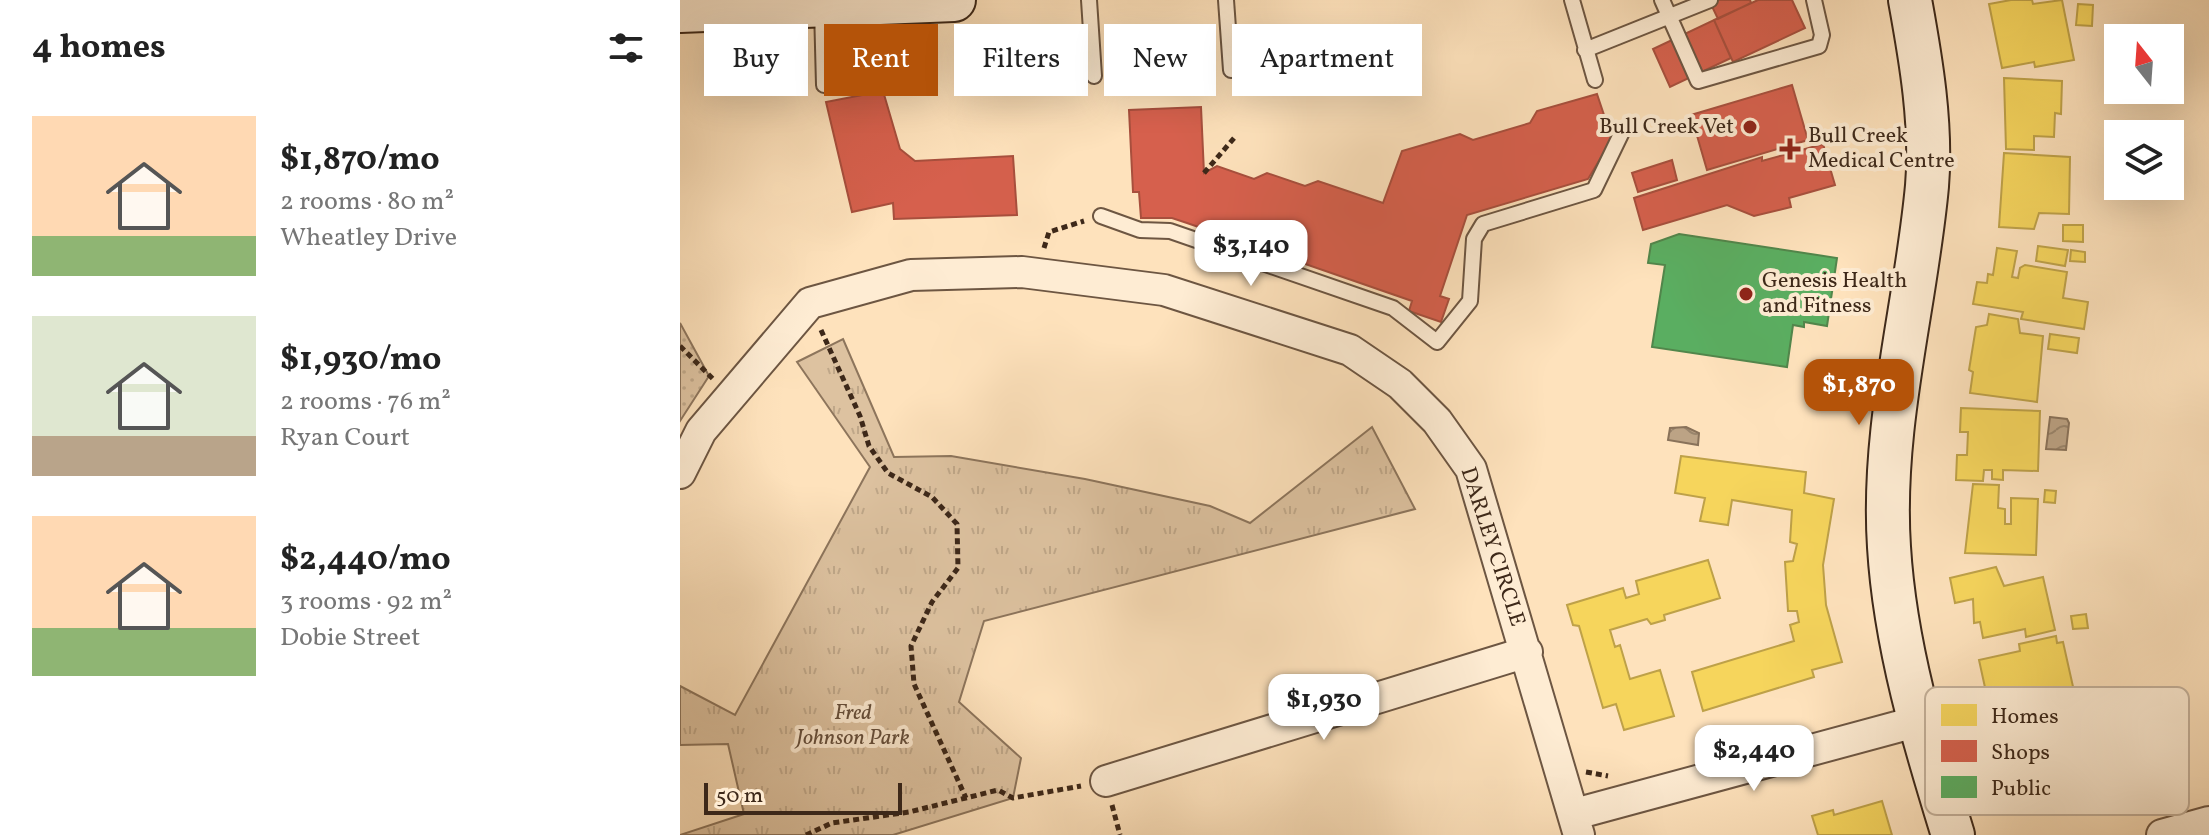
<!DOCTYPE html>
<html lang="en">
<head>
<meta charset="utf-8">
<style>
	:root { --surface:#fff; --page:#f2f2f2; --text:#222; --muted:#767676; --accent:#b45309 }
	body { margin:0; font-family:Vollkorn,serif; background:var(--page); color:var(--text); height:100vh; display:flex; flex-direction:column; font-size:30px; white-space:nowrap }
	* { box-sizing:border-box; margin:0 }
	p { font-size:26px; color:var(--muted) }
	.icon { flex:none; width:44px; height:44px; fill:none; stroke:currentColor; stroke-width:2; stroke-linecap:round; stroke-linejoin:round }
	.map { position:relative; flex:1; overflow:hidden }
	.drawer { display:flex; flex-direction:column; background:var(--surface); width:680px }
	.drawer>* { flex:none }
	.hud { position:absolute; left:24px; top:24px; width:760px; height:72px; display:flex; gap:16px }
	.needle { width:52px; rotate:343deg }
	.fabs { position:absolute; left:1424px; top:24px; display:grid; gap:16px }
	.fabs a { display:grid; place-items:center; width:80px; height:80px; border-radius:0px; background:var(--surface); box-shadow:0 8px 32px #0002; font-size:40px }
	.scale { position:absolute; left:24px; bottom:20px; width:198px; box-sizing:border-box; padding-left:8px; border:4px solid #3d2819; border-top:0; font-size:22px; line-height:28px; white-space:nowrap; color:#3d2819; -webkit-text-stroke:6px #feecd3; paint-order:stroke }
	.price { position:absolute; translate:-50% -68px; padding:0 18px; border-radius:16px; background:#fff; color:#222; font-size:26px; line-height:52px; filter:drop-shadow(0 2px 4px #0008) }
	.price::after { content:''; position:absolute; left:50%; top:48px; width:24px; height:18px; margin-left:-12px; background:inherit; clip-path:polygon(0 0,100% 0,50% 100%) }
	.price.selected { background:var(--accent); color:#fff }
	ul { padding:0; list-style:none }
	li { display:flex; align-items:center; gap:24px; height:200px; padding:0 32px }
	li span { display:grid; place-items:center; flex:none; width:224px; height:160px; border-radius:0px; color:#555 }
	li>.icon { margin-inline-start:auto }
	span .icon { width:96px; height:96px; fill:#fffc; stroke-width:1 }
	li b { font-size:34px }
	h2 { display:flex; justify-content:space-between; align-items:center; height:96px; padding:0 32px; font-size:34px }
	.tag { padding:0 28px; border-radius:0px; background:var(--surface); box-shadow:0 8px 32px #0002; font-size:28px; line-height:72px }
	.tag.selected { background:var(--accent); color:#fff }
	main { display:flex; flex:1; min-height:0 }
	.map>svg:first-child { display:block }
	.grass { fill:url(#grass-tufts); stroke:#8d755c; stroke-width:2 }
	.park { fill:url(#park-dots); stroke:#8d755c; stroke-width:2 }
	.water { fill:url(#water-waves); stroke:#89725a; stroke-width:2 }
	.homes { fill:#f6d55c; stroke:#bea148; stroke-width:2 }
	.shops { fill:#d6604d; stroke:#a84f3d; stroke-width:2 }
	.public { fill:#5aae61; stroke:#51864b; stroke-width:2 }
	.lines { fill:none; stroke-linecap:round; stroke-linejoin:round }
	.lane-casing { stroke:#6d5642; stroke-width:18 }
	.street-casing { stroke:#6d5642; stroke-width:34 }
	.secondary-casing { stroke:#3d2819; stroke-width:46 }
	.path { stroke:#3d2819; stroke-width:5; stroke-dasharray:6 4; stroke-linecap:butt }
	.lane { stroke:#feecd3; stroke-width:14 }
	.street { stroke:#feecd3; stroke-width:30 }
	.secondary { stroke:#feecd3; stroke-width:42 }
	.poi-dot { fill:#8f2418; stroke:#feecd3; stroke-width:3 }
	.labels { text-anchor:middle; dominant-baseline:central; stroke-width:8; stroke-linejoin:round; paint-order:stroke }
	.poi-label { font-size:22px; fill:#3d2819; stroke:#feecd3; text-anchor:start }
	.street-label { font-size:22px; fill:#3d2819; stroke:#feecd3 }
	.park-label { font-size:22px; font-style:italic; fill:#654e3b; stroke:#feecd3 }
	.key { fill:#feecd3; stroke:#c4b19b; stroke-width:2 }
	.key-label { font-size:22px; fill:#3d2819 }
</style>
</head>
<body>
<main>
<section class="drawer">
<h2>4 homes<svg class="icon" aria-label="filters" viewBox="0 0 24 24"><path d="M4 7h16M4 17h16"/><circle cx="9" cy="7" r="2"/><circle cx="15" cy="17" r="2"/></svg></h2>
<ul>
<li><span style="background:linear-gradient(#ffd9b3 75%,#8fb573 0)"><svg class="icon" aria-label="home" viewBox="0 0 24 24"><path d="M3 11l9-7 9 7M6 9v11h12V9"/></svg></span><div><b>$1,870/mo</b><p>2 rooms · 80 m²</p><p>Wheatley Drive</p></div></li>
<li><span style="background:linear-gradient(#dfe7d0 75%,#b9a48a 0)"><svg class="icon" aria-label="home" viewBox="0 0 24 24"><path d="M3 11l9-7 9 7M6 9v11h12V9"/></svg></span><div><b>$1,930/mo</b><p>2 rooms · 76 m²</p><p>Ryan Court</p></div></li>
<li><span style="background:linear-gradient(#ffd9b3 70%,#8fb573 0)"><svg class="icon" aria-label="home" viewBox="0 0 24 24"><path d="M3 11l9-7 9 7M6 9v11h12V9"/></svg></span><div><b>$2,440/mo</b><p>3 rooms · 92 m²</p><p>Dobie Street</p></div></li>
</ul>
</section>
<div class="map">
<svg width="1529" height="835" viewBox="0 0 1529 835">
	<defs>
		<pattern id="grass-tufts" width="24" height="20" patternUnits="userSpaceOnUse" patternTransform="scale(2)"><rect width="24" height="20" fill="#ddc2a0"/><path d="M3 7l-1-3M5 7V3M7 7l1-3M15 17l-1-3M17 17v-4M19 17l1-3" fill="none" stroke="#bfa789"/></pattern>
		<pattern id="park-dots" width="8" height="8" patternUnits="userSpaceOnUse" patternTransform="scale(2)"><rect width="8" height="8" fill="#ddc2a0"/><path d="M2 2h.1M6 6h.1" fill="none" stroke="#bfa789" stroke-width="1.8" stroke-linecap="round"/></pattern>
		<pattern id="water-waves" width="16" height="10" patternUnits="userSpaceOnUse" patternTransform="scale(2)"><rect width="16" height="10" fill="#bca385"/><path d="M0 5q4-4 8 0t8 0" fill="none" stroke="#9a856c"/></pattern>
	</defs>
	<rect width="100%" height="100%" fill="#fee2bc"/>
	<filter id="stains"><feTurbulence type="fractalNoise" baseFrequency=".0025" numOctaves="4"/><feColorMatrix values="0 0 0 0 .2 0 0 0 0 .09 0 0 0 0 .02 0 0 0 .5 -.17"/></filter>
	<radialGradient id="worn" r=".72"><stop offset=".6" stop-color="#630" stop-opacity="0"/><stop offset="1" stop-color="#630" stop-opacity=".3"/></radialGradient>
	<path class="grass" d="M163 339 214 457 271 456 405 479 530 506 570 523 692 427 735 509 304 621 279 702 341 758 333 798 213 835H0L64 814 48 744 0 745V686L55 715 190 467 117 362Z"/>
	<path class="park" d="M0 323 29 376 0 421Z"/>
	<path class="water" d="M1370 417 1387 419 1389 423 1386 450 1366 449Z
		M1006 427 1019 433 1018 445 988 440 990 428Z"/>
	<path class="homes" d="M1331 0H1352L1353 4 1382 0 1394 60 1355 67 1354 62 1322 68 1309 4Z
		M1398 4 1413 5 1412 26 1396 25Z
		M1324 78 1382 81 1381 114 1375 113 1374 137 1354 136V150L1326 149Z
		M1324 153 1390 157 1389 214 1359 213 1354 229 1319 227Z
		M1383 225H1403V242L1383 241Z
		M1358 246 1388 250 1385 266 1356 261Z
		M1317 248 1337 251 1332 277 1338 278 1340 268 1345 265 1387 272 1383 298 1408 302 1404 329 1341 319 1343 312 1293 304 1297 282 1307 283 1308 274 1313 275Z
		M1391 250 1405 252V262L1390 261Z
		M1309 314 1338 319 1340 333 1363 336 1357 402 1290 393 1293 372 1289 370 1296 327 1307 325Z
		M1370 334 1399 338 1397 353 1368 349Z
		M1281 408 1360 411 1358 471 1323 470V480L1312 479V470H1304L1303 481 1276 480 1277 455H1287L1288 432H1280Z
		M1001 456 1126 472 1124 493 1154 499 1143 565 1146 605 1162 662 1132 670 1134 677 1023 711 1012 672 1114 641 1110 625 1119 622 1117 611H1108L1105 562 1113 561 1117 544 1110 542 1112 510 1052 500 1048 525 1020 521 1025 498 995 493Z
		M1293 484 1319 485 1318 508 1325 509V524H1331V498L1358 499 1356 555 1285 553Z
		M1365 490 1376 491 1375 503 1364 502Z
		M1028 560 1040 598 984 615 985 620 971 624 967 619 930 630 935 647 940 645 950 679 980 670 994 716 944 730 936 704 923 708 899 626 893 625 887 605 943 588 946 598 959 594 956 581Z
		M1316 567 1324 586 1363 577 1375 630 1346 637 1345 629 1303 638 1300 622 1294 623 1293 599 1275 603 1270 578Z
		M1406 614 1408 628 1393 629 1391 616Z
		M1376 636 1377 643 1383 642 1398 709 1311 728 1306 706 1313 705 1310 692H1306L1299 660 1340 651 1339 644Z
		M1202 801 1212 835H1138L1132 816 1153 810 1154 815Z"/>
	<path class="shops" d="M1029 0H1070L1071 3 1038 19Z
		M1078 0H1112L1125 28 1053 62 1034 20Z
		M1034 20 1051 58 990 87 973 49Z
		M1112 85 1128 140 1027 170 1011 115Z
		M203 91 220 149 235 161 333 156 337 215 214 219 213 203 172 212 146 102Z
		M917 94 932 139 908 179 787 215 760 296 769 299 761 322 729 311 732 301 507 223 492 218H461L459 192H453L449 110 521 107 524 173 537 166 574 179 587 173 625 186 638 181 703 203 722 151 780 134 793 140 850 123 857 111Z
		M1143 144 1155 185 1109 198 1111 207 1074 216 1047 205 963 230 954 198 1082 157V161Z
		M992 160 997 180 958 192 952 173Z"/>
	<path class="public" d="M999 234 1157 258 1147 326 1124 322V327L1113 325 1107 367 972 347 985 265 968 263 971 244Z"/>
	<g class="lines">
		<defs>
			<path id="lane" d="M409 0 414 76
				M546 0 551 70
				M892 0 915 80
				M982 0 1018 81 1139 46 1142 35 1134 0
				M142 8 144 85
				M905 50 1030 0
				M421 216 460 230 490 231 713 308 757 342 790 301 794 239 803 224 914 190 942 132"/>
			<path id="street" d="M0 473 21 431 130 303 231 275 342 272 484 290 670 350 720 384 757 421 791 469 899 835
				M426 781 847 652
				M895 814 1239 721
				M1482 835 1529 822"/>
			<path id="secondary" d="M1230 0C1241 60 1252 125 1247 186 1236 306 1201 425 1209 547 1215 646 1244 741 1273 835
				M0 11 274 0"/>
		</defs>
		<use href="#lane" class="lane-casing"/>
		<use href="#street" class="street-casing"/>
		<use href="#secondary" class="secondary-casing"/>
		<path class="path" d="M524 173 555 137
			M364 248 369 232 404 221
			M141 330 180 416 189 446 208 473 252 497 277 524 278 568 252 602 231 646 234 684 286 798
			M0 346 33 379
			M906 772 928 776
			M432 805 440 835
			M126 835 152 823 229 812 318 790 333 798 401 786"/>
		<use href="#lane" class="lane"/>
		<use href="#street" class="street"/>
		<use href="#secondary" class="secondary"/>
	</g>
	<g class="poi-dot">
		<circle cx="1070" cy="127" r="8"/>
		<path d="M1106 137h8v8h8v8h-8v8h-8v-8h-8v-8h8z"/>
		<circle cx="1066" cy="294" r="8"/>
	</g>
	<g class="labels">
		<g class="poi-label">
			<text x="1054" y="127" text-anchor="end">Bull Creek Vet</text>
			<text x="1128" y="136">Bull Creek<tspan x="1128" dy="25">Medical Centre</tspan></text>
			<text x="1082" y="281">Genesis Health<tspan x="1082" dy="25">and Fitness</tspan></text>
		</g>
		<g class="street-label">
			<text transform="translate(812 547) rotate(72)">DARLEY CIRCLE</text>
		</g>
		<g class="park-label">
			<text x="173" y="713">Fred<tspan x="173" dy="25">Johnson Park</tspan></text>
		</g>
	</g>
	<rect x="1245" y="687" width="264" height="128" rx="12" class="key"/>
	<rect x="1261" y="704" width="36" height="22" fill="#f6d55c"/>
	<rect x="1261" y="740" width="36" height="22" fill="#d6604d"/>
	<rect x="1261" y="776" width="36" height="22" fill="#5aae61"/>
	<g class="key-label">
		<text x="1311" y="723">Homes</text>
		<text x="1311" y="759">Shops</text>
		<text x="1311" y="795">Public</text>
	</g>
	<rect width="100%" height="100%" filter="url(#stains)"/>
	<rect width="100%" height="100%" fill="url(#worn)"/>
</svg>
<div class="fabs">
<a><svg class="needle" viewBox="-14 -14 28 28"><path d="M0-13l5 13h-10z" fill="#e53935"/><path d="M0 13l5-13h-10z" fill="#767676"/></svg></a>
<a><svg class="icon" aria-label="layers" viewBox="0 0 24 24"><path d="M12 4l9 5-9 5-9-5zM3 14l9 5 9-5"/></svg></a>
</div>
<div class="scale">50 m</div>
<b class="price" style="left:571px;top:288px">$3,140</b>
<b class="price selected" style="left:1179px;top:427px">$1,870</b>
<b class="price" style="left:644px;top:742px">$1,930</b>
<b class="price" style="left:1074px;top:793px">$2,440</b>
<div class="hud">
<a class="tag">Buy</a>
<a class="tag selected">Rent</a>
<a class="tag">Filters</a>
<a class="tag">New</a>
<a class="tag">Apartment</a>
</div>
</div>
</main>
</body>
</html>
